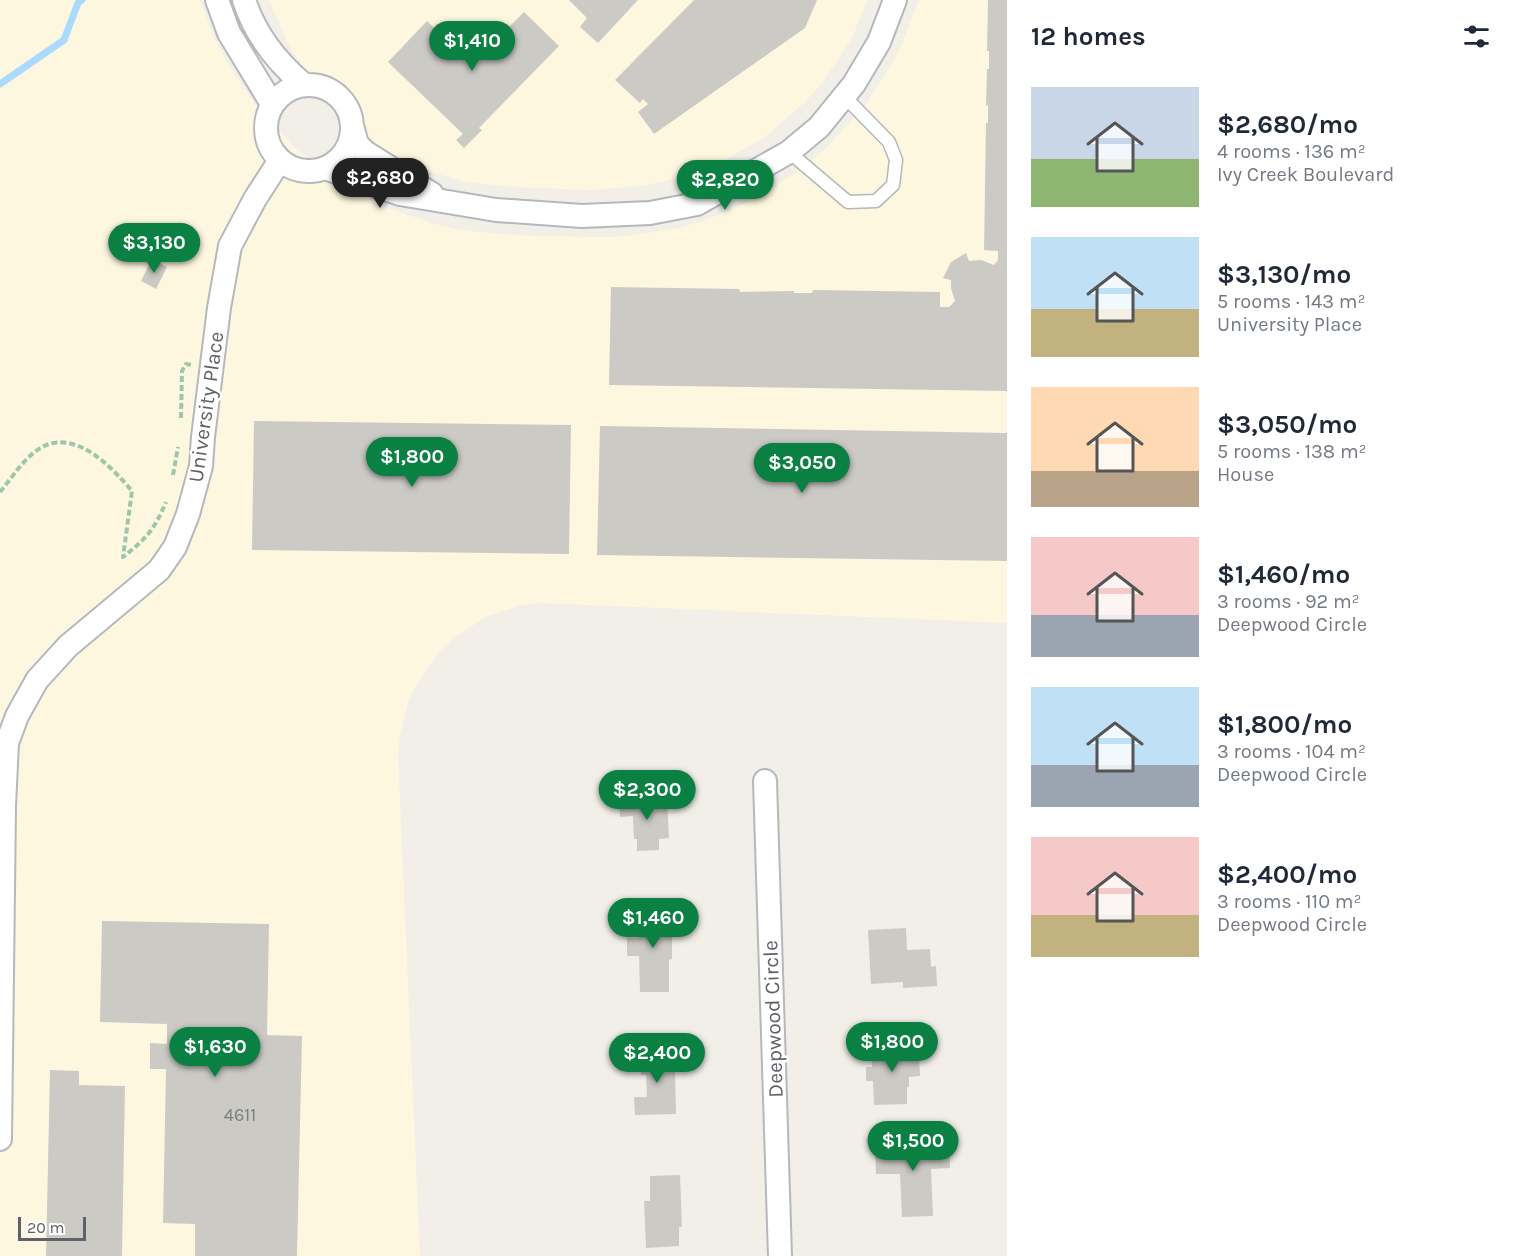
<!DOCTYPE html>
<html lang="en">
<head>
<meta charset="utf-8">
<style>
	:root { --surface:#fff; --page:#f2f2f3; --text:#1f2937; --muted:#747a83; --accent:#0b8043 }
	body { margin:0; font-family:Karla,sans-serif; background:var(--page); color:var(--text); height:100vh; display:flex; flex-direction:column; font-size:22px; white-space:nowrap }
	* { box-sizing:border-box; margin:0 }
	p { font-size:20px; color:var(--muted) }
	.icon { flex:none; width:33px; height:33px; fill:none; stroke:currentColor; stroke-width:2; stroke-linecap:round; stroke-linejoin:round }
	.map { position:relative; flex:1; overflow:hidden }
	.side { display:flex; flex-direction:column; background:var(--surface); width:510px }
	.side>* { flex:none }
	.scale { position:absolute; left:18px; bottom:15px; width:68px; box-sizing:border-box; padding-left:6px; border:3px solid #5f6368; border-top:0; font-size:16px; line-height:21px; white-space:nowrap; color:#5f6368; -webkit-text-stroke:4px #fff; paint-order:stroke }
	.price { position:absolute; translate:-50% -51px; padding:0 14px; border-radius:21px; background:var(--accent); color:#fff; font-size:20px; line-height:39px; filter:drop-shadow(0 2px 3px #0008) }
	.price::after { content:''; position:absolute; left:50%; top:36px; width:18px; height:14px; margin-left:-9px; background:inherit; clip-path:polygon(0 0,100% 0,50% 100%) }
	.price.active { background:#222; color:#fff }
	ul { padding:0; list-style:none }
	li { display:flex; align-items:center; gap:18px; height:150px; padding:0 24px }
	li span { display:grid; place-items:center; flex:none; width:168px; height:120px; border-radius:0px; color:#555 }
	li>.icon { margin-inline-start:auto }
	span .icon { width:72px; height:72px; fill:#fffc; stroke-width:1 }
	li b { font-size:26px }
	h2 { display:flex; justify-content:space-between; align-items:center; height:72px; padding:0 24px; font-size:26px }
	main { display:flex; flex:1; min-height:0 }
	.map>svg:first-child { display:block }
	.commercial { fill:#fef7e0 }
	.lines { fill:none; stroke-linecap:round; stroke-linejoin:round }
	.stream { stroke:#aadaff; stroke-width:7 }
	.building { fill:#cccac5 }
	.service-casing { stroke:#b5b8bc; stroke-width:15 }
	.minor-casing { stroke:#b5b8bc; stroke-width:26 }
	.path { stroke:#9cc7a9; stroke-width:4; stroke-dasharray:6 3; stroke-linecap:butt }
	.service { stroke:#fff; stroke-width:12 }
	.minor { stroke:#fff; stroke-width:22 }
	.labels { text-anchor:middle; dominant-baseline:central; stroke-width:5; stroke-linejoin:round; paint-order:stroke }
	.number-label { font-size:18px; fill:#7a7d7f }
	.street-label { font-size:21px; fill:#5f6368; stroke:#fff }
</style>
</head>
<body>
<main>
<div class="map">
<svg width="1007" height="1256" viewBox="0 0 1007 1256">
	<rect width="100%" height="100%" fill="#f1efe8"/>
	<path class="commercial" d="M0 0H200L215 39 228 64 259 110 297 150 341 183 387 208 435 224 460 230 510 235 588 237H617L675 229 703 221 757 198 806 166 828 146 867 103 898 53 919 0H1007V623L541 603 522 605 486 617 454 638 440 651 418 682 409 699 400 735 398 755 420 1256H0Z
		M269 0H867L852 38 823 82 805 102 765 137 720 163 695 174 644 186 591 190 513 187 465 182 419 168 377 148 336 111 318 90 288 44Z"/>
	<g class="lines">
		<path class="stream" d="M0 84 64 40 78 3 82 0"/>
	</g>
	<path class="building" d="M569 0H638L598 43 580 27 587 18Z
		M694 0H817L805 28 654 134 638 112 648 104 643 99 640 103 615 80Z
		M988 0H1007V391L609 385 611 287 739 289 740 292 794 291V293H812L813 290 940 292V307H949L955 301 951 288V280L943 278 951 262 966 253 969 261 981 260 994 265 998 260V251L984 250 986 123H988V106L986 105 987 69H989V51H987Z
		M524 12 559 46 479 128 482 130 464 148 456 140 463 134 388 62 427 21 469 62 475 55 471 51 475 46 478 49 481 45 486 50Z
		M152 259 167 267 156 289 141 281Z
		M254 421 571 425 569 554 252 550Z
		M600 426 1007 433V561L597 555Z
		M667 799 669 838 659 839V850L637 851V839H634L633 816 620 817 619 800Z
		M669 908V919H672V959L669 960V992H640L639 956H627V938H639V909Z
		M102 921 269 924 267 1035 302 1036 297 1256H195V1224L163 1223 166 1069H150V1043L167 1044V1024L100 1022Z
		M906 928 907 950 930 949 931 967 936 966 937 986 903 988V982L871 984 868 930Z
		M907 1042V1055H919L920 1076 909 1077V1087H907V1104L874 1105 873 1081H866V1067H872V1044Z
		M640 1050H672V1072H675L676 1114 635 1115 634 1097H647L646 1075H641Z
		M50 1070 79 1071V1085L125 1086 122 1256H46Z
		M949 1142 950 1168 931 1169 933 1216 902 1217 900 1174H876L875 1143Z
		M680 1175 682 1227H679V1246L646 1248 644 1201H650V1176Z"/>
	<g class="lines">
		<defs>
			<path id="service" d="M789 152 848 202 876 201 893 185 896 160 889 142 844 96"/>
			<path id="minor" d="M217 0 229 33 272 104
				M244 0C255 34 277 62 303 84
				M266 128a43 43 0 1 1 86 0a43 43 0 1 1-86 0Z
				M353 129 357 144 365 152 432 194
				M325 168 400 194 496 210 582 216 650 213 697 204 789 152 819 127 854 84 879 42 895 0
				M765 781 780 1256
				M0 1139 4 806 7 743 17 716 37 680 68 646 159 570 175 547 188 514 201 466 203 437 219 308 230 246 255 199 280 160"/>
		</defs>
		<use href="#service" class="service-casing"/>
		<use href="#minor" class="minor-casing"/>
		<path class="path" d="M181 418 182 371 186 364 192 365
			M173 475 178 447
			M0 492C10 480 19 466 31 455 68 421 108 463 132 491L123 557C147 538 154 530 166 502"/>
		<use href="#service" class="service"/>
		<use href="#minor" class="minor"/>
	</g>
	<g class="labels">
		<g class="number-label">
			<text x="240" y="1115">4611</text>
		</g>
		<g class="street-label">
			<text transform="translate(206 407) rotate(-82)">University Place</text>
			<text transform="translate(773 1019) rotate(-92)">Deepwood Circle</text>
		</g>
	</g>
</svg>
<div class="scale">20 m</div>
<b class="price" style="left:472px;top:72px">$1,410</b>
<b class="price active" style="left:380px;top:209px">$2,680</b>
<b class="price" style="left:725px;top:211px">$2,820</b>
<b class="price" style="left:154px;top:274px">$3,130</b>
<b class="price" style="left:412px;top:488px">$1,800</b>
<b class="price" style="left:802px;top:494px">$3,050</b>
<b class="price" style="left:647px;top:821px">$2,300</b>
<b class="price" style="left:653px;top:949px">$1,460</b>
<b class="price" style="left:892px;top:1073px">$1,800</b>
<b class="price" style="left:215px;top:1078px">$1,630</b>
<b class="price" style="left:657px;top:1084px">$2,400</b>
<b class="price" style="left:913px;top:1172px">$1,500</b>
</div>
<section class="side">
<h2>12 homes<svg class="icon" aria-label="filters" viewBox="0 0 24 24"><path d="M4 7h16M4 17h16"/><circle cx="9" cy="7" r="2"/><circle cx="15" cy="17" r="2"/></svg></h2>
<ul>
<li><span style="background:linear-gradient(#c9d6e8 60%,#8fb573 0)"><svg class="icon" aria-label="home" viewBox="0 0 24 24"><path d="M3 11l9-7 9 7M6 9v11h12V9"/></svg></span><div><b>$2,680/mo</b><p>4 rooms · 136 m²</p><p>Ivy Creek Boulevard</p></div></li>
<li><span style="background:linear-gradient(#bfe0f5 60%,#c2b280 0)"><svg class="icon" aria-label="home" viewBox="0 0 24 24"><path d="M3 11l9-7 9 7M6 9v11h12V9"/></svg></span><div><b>$3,130/mo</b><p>5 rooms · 143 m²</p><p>University Place</p></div></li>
<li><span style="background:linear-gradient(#ffd9b3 70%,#b9a48a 0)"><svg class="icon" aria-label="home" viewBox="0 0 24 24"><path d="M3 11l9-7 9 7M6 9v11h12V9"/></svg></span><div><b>$3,050/mo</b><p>5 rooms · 138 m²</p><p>House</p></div></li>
<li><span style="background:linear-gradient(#f6c9c9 65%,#9aa5b1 0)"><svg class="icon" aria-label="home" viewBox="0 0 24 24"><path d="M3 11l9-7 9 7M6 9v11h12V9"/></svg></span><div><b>$1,460/mo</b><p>3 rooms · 92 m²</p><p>Deepwood Circle</p></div></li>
<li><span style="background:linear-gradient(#bfe0f5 65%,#9aa5b1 0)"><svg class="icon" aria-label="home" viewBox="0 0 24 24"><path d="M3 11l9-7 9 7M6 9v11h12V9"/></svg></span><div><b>$1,800/mo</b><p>3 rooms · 104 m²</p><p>Deepwood Circle</p></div></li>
<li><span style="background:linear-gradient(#f6c9c9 65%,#c2b280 0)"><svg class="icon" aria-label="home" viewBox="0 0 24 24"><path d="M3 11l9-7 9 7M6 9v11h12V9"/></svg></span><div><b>$2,400/mo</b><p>3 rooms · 110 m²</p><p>Deepwood Circle</p></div></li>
</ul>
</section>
</main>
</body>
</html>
